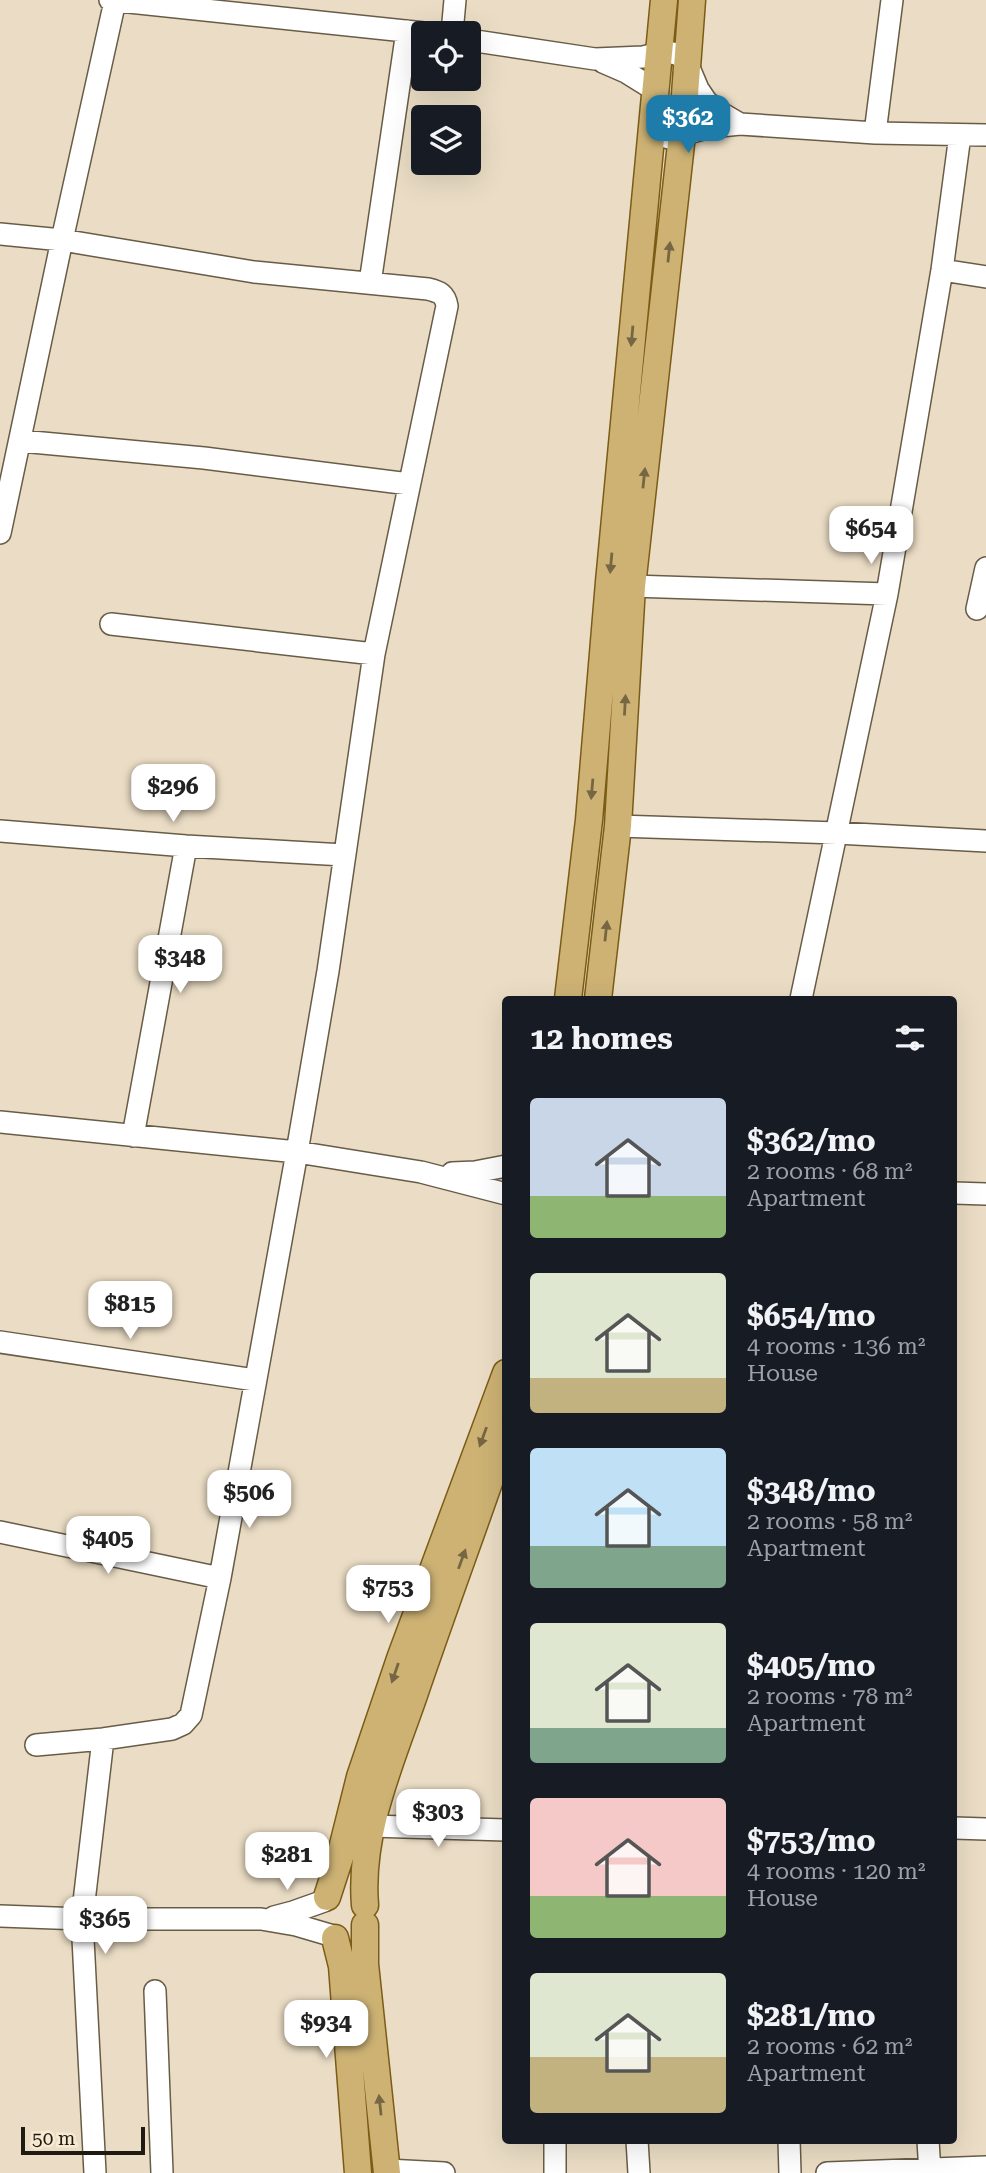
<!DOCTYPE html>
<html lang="en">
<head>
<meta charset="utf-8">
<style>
	:root { --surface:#171b24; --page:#242831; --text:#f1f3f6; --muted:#9ea1a6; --accent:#1d7ca9 }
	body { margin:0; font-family:"Roboto Serif",serif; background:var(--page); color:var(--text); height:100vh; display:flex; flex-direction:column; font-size:26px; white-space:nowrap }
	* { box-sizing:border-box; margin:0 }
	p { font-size:23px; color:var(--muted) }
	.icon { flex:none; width:38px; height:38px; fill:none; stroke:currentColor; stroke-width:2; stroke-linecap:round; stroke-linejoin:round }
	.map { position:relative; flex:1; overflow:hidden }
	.drawer { position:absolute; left:502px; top:996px; width:455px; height:1148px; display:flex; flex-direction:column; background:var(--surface); border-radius:7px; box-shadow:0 7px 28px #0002 }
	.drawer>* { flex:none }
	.tools { position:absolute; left:411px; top:21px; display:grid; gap:14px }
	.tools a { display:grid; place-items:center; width:70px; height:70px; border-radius:7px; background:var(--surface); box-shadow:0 7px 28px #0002; font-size:35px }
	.scale { position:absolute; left:21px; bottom:18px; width:124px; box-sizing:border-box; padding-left:7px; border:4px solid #201b12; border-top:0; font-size:19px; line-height:24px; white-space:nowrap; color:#201b12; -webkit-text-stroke:5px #f8ead2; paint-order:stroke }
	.price { position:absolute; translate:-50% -60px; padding:0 16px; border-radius:14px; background:#fff; color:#222; font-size:23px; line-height:46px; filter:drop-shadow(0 2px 4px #0008) }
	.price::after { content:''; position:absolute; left:50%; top:42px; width:21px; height:16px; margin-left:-10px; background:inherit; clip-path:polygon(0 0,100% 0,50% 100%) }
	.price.selected { background:var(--accent); color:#fff }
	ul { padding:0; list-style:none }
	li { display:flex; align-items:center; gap:21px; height:175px; padding:0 28px }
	li span { display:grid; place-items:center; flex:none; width:196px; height:140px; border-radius:7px; color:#555 }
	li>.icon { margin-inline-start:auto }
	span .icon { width:84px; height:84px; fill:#fffc; stroke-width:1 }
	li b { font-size:30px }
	h2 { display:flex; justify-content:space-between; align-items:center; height:84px; padding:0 28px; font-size:30px }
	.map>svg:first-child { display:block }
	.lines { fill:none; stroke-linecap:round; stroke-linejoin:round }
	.minor-casing { stroke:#685c47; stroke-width:24 }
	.major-casing { stroke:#7b5c16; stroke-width:29 }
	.minor { stroke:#fff; stroke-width:21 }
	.major { stroke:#cdb274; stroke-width:26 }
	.oneway { fill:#766643 }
</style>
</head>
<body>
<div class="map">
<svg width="986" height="2173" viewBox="0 0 986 2173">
	<rect width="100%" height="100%" fill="#ebddc5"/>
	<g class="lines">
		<defs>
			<path id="minor" d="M110 0 424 33
				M452 33 455 0
				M469 40 595 59 643 57 665 52 678 54 687 63 698 89 706 101 716 110 740 124
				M603 62 626 72 655 90
				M651 129 656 134 669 138 711 127 740 124 875 133 986 135
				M875 133 892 0
				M0 234 62 240 254 272 428 289C440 292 445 294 447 306L374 654 328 971 297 1152 220 1578 191 1715 183 1724 172 1729 103 1739 36 1745
				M942 270 986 277
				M370 283 407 31
				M21 441 204 458 409 484
				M0 533 62 240 115 1
				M632 586 887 594
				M977 609 986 568
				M111 624 374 654
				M618 826 837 833 986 841
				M0 831 186 846 344 855
				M801 999 887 594 942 270 960 135
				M0 1122 297 1152 421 1172 506 1194
				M133 1136 186 846
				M452 1173 475 1172 506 1166
				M954 1193 986 1194
				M0 1342 255 1380
				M0 1532 220 1578
				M371 1826 506 1830
				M954 1828 986 1829
				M0 1916 82 1919H261L296 1925 330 1935
				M274 1917 293 1912 324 1901
				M155 1991 162 2173
				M555 2140V2173
				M637 2140 639 2173
				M789 2140 790 2173
				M928 2140 930 2173
				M387 2170 444 2173
				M95 2173 82 1919 103 1739
				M827 2173 986 2167"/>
			<path id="major" d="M568 999 589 820 609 582 664 0
				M598 999 618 826 632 586 682 135 692 0
				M327 1897 340 1857 360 1777 401 1656 506 1373
				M365 1905C359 1832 391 1762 414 1695 444 1607 476 1521 506 1434
				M365 1925V1964L387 2173
				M335 1938 342 1966 358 2173"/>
		</defs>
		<use href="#minor" class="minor-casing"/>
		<use href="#major" class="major-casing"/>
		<use href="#minor" class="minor"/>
		<use href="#major" class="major"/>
	</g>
	<defs><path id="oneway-solid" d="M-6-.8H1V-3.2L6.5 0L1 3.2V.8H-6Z" transform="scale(1.75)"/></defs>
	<g class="oneway">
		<use href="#oneway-solid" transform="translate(669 252) rotate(-84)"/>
		<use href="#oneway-solid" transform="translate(632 336) rotate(95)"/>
		<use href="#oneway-solid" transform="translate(644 478) rotate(-84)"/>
		<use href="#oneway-solid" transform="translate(611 563) rotate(95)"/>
		<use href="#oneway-solid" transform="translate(625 705) rotate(-87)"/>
		<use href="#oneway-solid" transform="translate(592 789) rotate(95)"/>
		<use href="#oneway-solid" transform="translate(606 931) rotate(-84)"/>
		<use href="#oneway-solid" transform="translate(483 1437) rotate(110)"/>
		<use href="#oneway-solid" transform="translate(462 1559) rotate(-70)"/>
		<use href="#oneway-solid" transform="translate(395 1673) rotate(109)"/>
		<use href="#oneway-solid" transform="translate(380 2105) rotate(-96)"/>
	</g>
</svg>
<div class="tools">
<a><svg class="icon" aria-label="locate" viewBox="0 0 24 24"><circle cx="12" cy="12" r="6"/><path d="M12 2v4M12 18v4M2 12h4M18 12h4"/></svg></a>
<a><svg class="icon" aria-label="layers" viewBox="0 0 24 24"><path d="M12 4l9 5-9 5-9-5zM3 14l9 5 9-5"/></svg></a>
</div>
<div class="scale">50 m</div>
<b class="price selected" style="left:688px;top:155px">$362</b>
<b class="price" style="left:871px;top:566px">$654</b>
<b class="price" style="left:173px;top:824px">$296</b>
<b class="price" style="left:180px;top:995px">$348</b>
<b class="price" style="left:130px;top:1341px">$815</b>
<b class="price" style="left:249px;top:1530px">$506</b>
<b class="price" style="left:108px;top:1576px">$405</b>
<b class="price" style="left:388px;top:1625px">$753</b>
<b class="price" style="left:438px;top:1849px">$303</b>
<b class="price" style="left:287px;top:1892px">$281</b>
<b class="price" style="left:105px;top:1956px">$365</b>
<b class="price" style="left:326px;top:2060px">$934</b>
<section class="drawer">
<h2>12 homes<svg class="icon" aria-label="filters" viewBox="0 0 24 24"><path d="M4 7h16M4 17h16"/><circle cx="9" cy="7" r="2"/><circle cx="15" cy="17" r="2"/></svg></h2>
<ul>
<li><span style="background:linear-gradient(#c9d6e8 70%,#8fb573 0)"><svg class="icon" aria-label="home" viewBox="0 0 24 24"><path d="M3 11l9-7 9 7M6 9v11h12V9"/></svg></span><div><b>$362/mo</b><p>2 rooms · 68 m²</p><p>Apartment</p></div></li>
<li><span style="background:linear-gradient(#dfe7d0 75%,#c2b280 0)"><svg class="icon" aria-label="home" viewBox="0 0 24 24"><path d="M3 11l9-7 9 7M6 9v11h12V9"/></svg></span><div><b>$654/mo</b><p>4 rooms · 136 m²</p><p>House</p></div></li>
<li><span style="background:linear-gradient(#bfe0f5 70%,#7fa58c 0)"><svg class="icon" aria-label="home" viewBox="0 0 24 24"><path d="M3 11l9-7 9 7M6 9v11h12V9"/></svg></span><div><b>$348/mo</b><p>2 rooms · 58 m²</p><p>Apartment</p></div></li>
<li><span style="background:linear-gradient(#dfe7d0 75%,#7fa58c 0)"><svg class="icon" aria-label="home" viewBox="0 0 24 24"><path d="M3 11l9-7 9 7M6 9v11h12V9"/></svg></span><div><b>$405/mo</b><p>2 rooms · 78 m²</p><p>Apartment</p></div></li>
<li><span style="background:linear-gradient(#f6c9c9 70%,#8fb573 0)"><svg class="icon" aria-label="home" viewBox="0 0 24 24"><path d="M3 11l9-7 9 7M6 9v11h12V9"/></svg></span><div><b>$753/mo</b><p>4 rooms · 120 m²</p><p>House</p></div></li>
<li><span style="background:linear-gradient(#dfe7d0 60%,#c2b280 0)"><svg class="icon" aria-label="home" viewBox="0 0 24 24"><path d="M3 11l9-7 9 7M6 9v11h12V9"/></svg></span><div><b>$281/mo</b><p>2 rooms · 62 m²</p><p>Apartment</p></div></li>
</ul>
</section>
</div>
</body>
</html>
